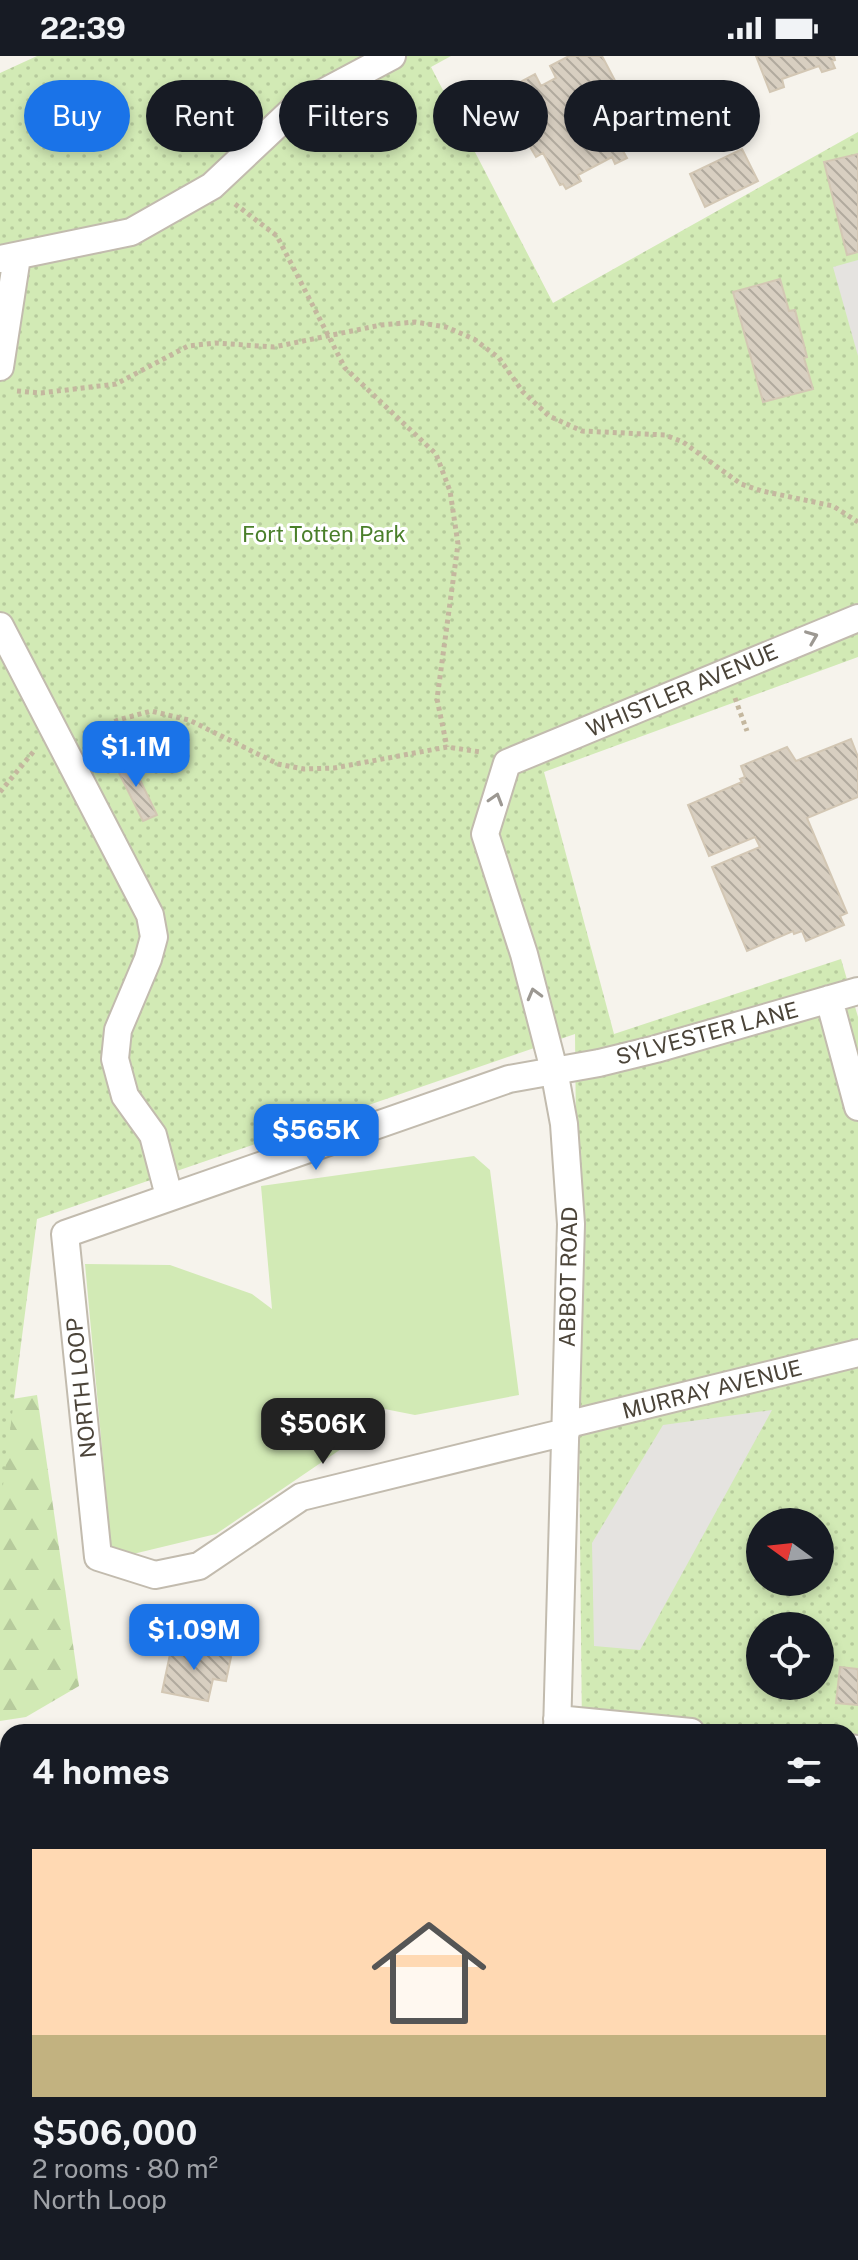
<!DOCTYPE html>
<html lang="en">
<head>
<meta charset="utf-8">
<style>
	:root { --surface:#171b24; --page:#242831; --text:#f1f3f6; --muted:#9ea1a6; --line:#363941; --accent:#1a73e8 }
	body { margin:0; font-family:"Public Sans",sans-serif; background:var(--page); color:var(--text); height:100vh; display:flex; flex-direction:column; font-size:30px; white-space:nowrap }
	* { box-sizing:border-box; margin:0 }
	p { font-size:26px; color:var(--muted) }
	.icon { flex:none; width:44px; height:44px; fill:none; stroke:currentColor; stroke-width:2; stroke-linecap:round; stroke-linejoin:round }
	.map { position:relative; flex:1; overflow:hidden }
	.side { position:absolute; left:0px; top:1668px; width:858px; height:536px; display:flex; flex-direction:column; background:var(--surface); border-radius:24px 24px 0 0; box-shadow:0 4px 12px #0003 }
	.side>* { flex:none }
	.banner { position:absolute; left:24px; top:24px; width:810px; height:72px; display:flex; gap:16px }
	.needle { width:52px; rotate:285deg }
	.fabs { position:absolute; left:746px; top:1452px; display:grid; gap:16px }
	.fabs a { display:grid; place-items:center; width:88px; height:88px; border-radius:50%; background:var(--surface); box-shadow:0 4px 12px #0003; font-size:40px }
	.price { position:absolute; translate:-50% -68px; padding:0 18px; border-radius:16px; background:var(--accent); color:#fff; font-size:26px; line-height:52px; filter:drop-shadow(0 2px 4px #0008) }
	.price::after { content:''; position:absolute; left:50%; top:48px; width:24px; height:18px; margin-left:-12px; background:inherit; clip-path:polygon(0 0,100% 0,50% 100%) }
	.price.current { background:#222; color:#fff }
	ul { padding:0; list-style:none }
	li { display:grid; align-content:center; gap:16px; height:424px; padding:0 32px }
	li+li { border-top:2px solid var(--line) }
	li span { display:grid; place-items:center; height:248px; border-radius:0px; color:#555 }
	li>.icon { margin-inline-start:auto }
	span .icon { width:144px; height:144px; fill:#fffc; stroke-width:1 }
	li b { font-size:34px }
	h2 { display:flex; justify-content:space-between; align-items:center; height:96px; padding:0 32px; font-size:34px }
	.pill { padding:0 28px; border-radius:36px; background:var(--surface); box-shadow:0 4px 12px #0003; font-size:28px; line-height:72px }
	.pill.current { background:var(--accent); color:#fff }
	.status { display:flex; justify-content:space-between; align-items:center; height:56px; padding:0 40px; background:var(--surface); direction:ltr }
	.status svg { height:22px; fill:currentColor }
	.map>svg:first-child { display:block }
	.forest { fill:url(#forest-firs) }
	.park { fill:url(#park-dots); fill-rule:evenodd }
	.pitch { fill:#d2eab5 }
	.parking { fill:#e5e3e0 }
	.building { fill:url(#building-back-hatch); stroke:#d3c7b4; stroke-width:2 }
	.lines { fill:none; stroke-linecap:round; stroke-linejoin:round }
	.minor-casing { stroke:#c2bbae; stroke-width:30 }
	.path { stroke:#c4b79f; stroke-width:5; stroke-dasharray:4 4; stroke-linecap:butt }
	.minor { stroke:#fff; stroke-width:26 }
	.oneway { stroke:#9c9892 }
	.labels { text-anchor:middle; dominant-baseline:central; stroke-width:6; stroke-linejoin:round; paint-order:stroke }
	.park-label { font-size:22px; fill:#4a7f2a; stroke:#fff }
	.street-label { font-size:22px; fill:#4b4439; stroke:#fff }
</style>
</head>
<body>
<div class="status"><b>22:39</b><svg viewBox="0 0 49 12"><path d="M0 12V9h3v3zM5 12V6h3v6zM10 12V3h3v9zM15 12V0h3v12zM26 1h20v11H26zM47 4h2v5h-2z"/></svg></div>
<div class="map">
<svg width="858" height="2204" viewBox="0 0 858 2204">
	<defs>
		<pattern id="forest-firs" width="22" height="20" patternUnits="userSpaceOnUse" patternTransform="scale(2)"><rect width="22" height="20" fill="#d2eab5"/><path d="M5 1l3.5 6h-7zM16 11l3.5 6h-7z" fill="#b6ca9c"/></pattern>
		<pattern id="park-dots" width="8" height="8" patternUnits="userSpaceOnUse" patternTransform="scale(2)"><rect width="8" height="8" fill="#d2eab5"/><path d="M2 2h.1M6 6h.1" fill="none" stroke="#b6ca9c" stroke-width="1.8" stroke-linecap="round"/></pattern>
		<pattern id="building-back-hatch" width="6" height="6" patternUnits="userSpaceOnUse" patternTransform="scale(2)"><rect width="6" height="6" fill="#d8cfc1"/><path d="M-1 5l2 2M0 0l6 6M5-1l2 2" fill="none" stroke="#b1aa9e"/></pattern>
	</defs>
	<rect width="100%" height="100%" fill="#f6f3ec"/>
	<path class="forest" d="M37 1339 79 1630 26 1661 0 1665V1345Z"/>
	<path class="park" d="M37 0H451L431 11 553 247 858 76V601L544 716 614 978 841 903 858 961V1801H850V1676H582L575 978 37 1163 0 1453V17ZM760 1466H820V1526H760ZM760 1570H820V1630H760Z"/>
	<path class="pitch" d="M474 1100 490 1114 519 1339 415 1359 334 1343 347 1389 216 1478 133 1498 111 1490 85 1208 170 1209 252 1238 272 1253 261 1130Z"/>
	<path class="parking" d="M858 204V300L833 211Z
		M772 1354 640 1594 594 1590 592 1487 663 1369Z"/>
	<path class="building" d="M569 0H602L620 34 608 40 618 59 610 63 627 93 623 95 627 102 615 108 612 101 578 119 581 125 566 133 563 128 560 129 543 97 536 101 526 84 516 89 491 42 535 18 541 30 556 22 550 10Z
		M756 0H834L835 4 832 5 835 12 822 16 819 10 782 23 784 31 770 36Z
		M742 93 758 125 705 151 690 118Z
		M858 98V196L847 199 824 106Z
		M780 223 789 255 795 254 807 301 804 302 813 333 763 346 733 236Z
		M851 683 858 701V741L807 762 847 857 840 860 844 869 806 885 802 875 794 878 793 875 747 895 712 811 760 791 755 781 709 800 688 749 742 726 740 723 745 721 741 710 787 691 796 705Z
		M129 701 157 759 143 765 115 709Z
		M172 1589 231 1601 226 1625 213 1623 208 1645 162 1636Z
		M840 1611 858 1613V1649L836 1647Z
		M8 1945V1982H7L0 1959V1947Z
		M8 2047V2099L0 2101V2050Z
		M156 2196H175L179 2204H139Z
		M271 2196H384L300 2204H272Z"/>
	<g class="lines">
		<defs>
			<path id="minor" d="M0 203 131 176 212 130 296 51 392 0
				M0 311 17 201
				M0 570 150 859 154 881 148 903 118 974 115 1003 125 1040 153 1079 169 1140
				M829 943 858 1051
				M565 1369 858 1297
				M566 1376 301 1441 199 1510 155 1519 98 1501 65 1178 509 1023 599 1007 656 993 858 935
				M557 1663 691 1676
				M557 1676 571 1168 564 1068 554 1014 524 898 485 778 507 707 858 562
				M850 1692 858 1693
				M0 1751 8 1752
				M850 1846 858 1847
				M0 2010 8 2008
				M850 2129 858 2130
				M0 2136 8 2132
				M96 2204 113 2196"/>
		</defs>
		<use href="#minor" class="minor-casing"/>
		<path class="path" d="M235 148 277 180 345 312 436 398 450 435 458 488 437 643 447 691
			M17 335 41 337 116 328 188 290 215 287 274 291 381 269 415 266 446 271 474 283 499 302 523 336 549 360 582 375 665 379 683 386 741 428 762 435 833 450 858 466
			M735 642 747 675
			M85 678 118 664 151 655 189 664 278 708 304 713 334 712 447 691 481 696
			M0 736 34 695
			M850 2000H858
			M850 2026 858 2033
			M769 2196 773 2204"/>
		<use href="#minor" class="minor"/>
	</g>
	<defs><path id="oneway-chevron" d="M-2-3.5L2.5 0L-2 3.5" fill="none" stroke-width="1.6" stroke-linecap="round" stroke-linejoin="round" transform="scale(2)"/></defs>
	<g class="oneway">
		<use href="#oneway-chevron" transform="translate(812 581) rotate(-22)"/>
		<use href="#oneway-chevron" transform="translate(496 743) rotate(-73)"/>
		<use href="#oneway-chevron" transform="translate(534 938) rotate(-105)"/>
	</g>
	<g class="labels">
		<g class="park-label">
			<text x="324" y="478">Fort Totten Park</text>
		</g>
		<g class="street-label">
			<text transform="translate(682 634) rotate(-23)">WHISTLER AVENUE</text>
			<text transform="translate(707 977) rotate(-15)">SYLVESTER LANE</text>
			<text transform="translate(568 1221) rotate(-89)">ABBOT ROAD</text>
			<text transform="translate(81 1332) rotate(-96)">NORTH LOOP</text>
			<text transform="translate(712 1333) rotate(-14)">MURRAY AVENUE</text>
		</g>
	</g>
</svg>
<div class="fabs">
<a><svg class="needle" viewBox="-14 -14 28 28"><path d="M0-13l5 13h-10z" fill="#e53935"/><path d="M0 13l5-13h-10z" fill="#9ea1a6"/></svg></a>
<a><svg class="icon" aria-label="locate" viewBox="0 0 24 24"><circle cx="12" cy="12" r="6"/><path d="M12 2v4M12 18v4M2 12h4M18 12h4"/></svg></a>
</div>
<b class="price" style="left:136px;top:733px">$1.1M</b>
<b class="price" style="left:316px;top:1116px">$565K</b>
<b class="price current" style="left:323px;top:1410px">$506K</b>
<b class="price" style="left:194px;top:1616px">$1.09M</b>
<div class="banner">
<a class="pill current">Buy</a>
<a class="pill">Rent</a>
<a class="pill">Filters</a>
<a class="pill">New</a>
<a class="pill">Apartment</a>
</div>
<section class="side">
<h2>4 homes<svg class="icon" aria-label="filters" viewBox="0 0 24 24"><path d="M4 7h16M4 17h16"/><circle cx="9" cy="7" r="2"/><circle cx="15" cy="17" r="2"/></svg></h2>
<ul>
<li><span style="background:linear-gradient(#ffd9b3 75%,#c2b280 0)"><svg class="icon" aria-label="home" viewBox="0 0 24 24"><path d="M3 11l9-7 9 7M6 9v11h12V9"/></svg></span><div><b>$506,000</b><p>2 rooms · 80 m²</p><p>North Loop</p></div></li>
</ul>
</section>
</div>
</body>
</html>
